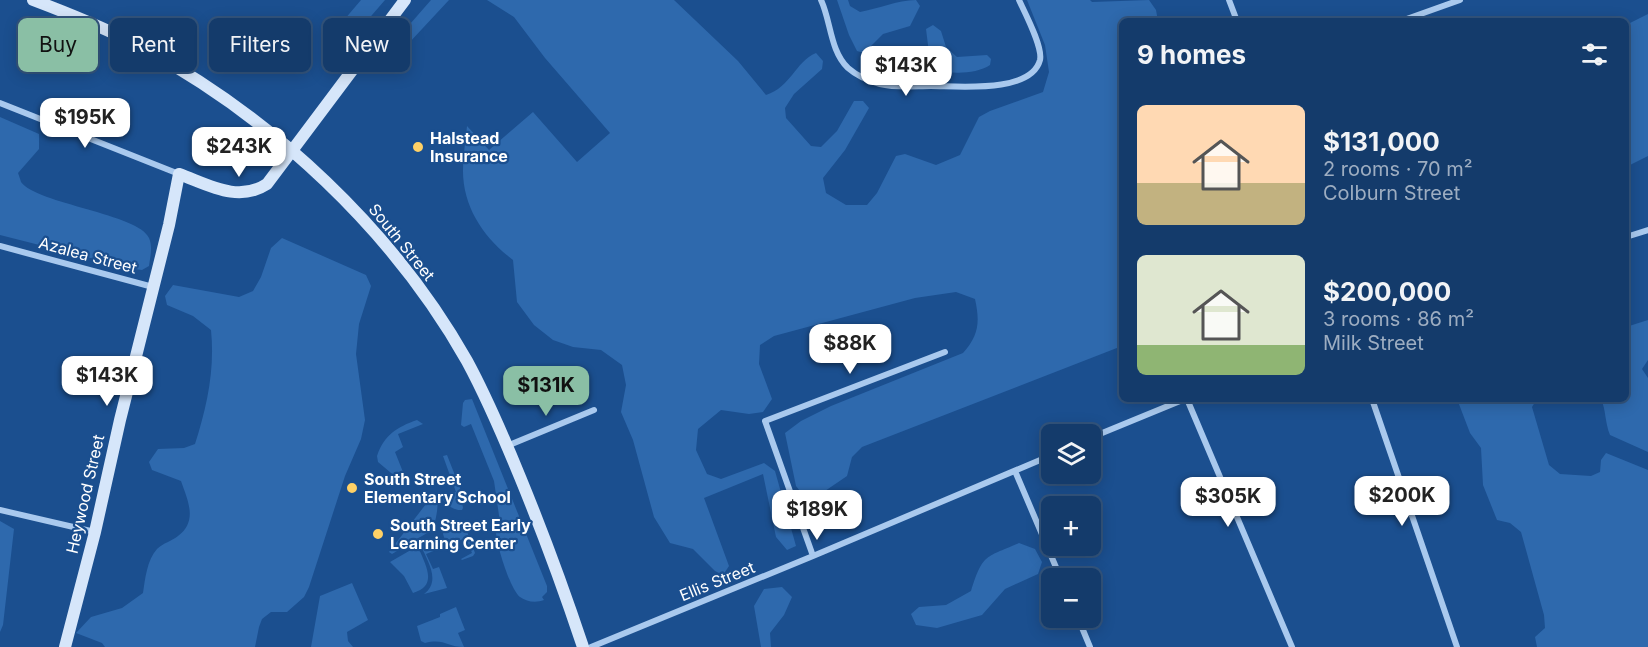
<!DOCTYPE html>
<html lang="en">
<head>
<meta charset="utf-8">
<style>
	:root { --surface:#143b6b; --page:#1d4271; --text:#f1f3f6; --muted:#9dadc1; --line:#33557e; --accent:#8abfa5 }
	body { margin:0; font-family:Inter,sans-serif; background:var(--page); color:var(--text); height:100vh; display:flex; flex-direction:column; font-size:22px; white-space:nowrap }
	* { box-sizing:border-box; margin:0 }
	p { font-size:20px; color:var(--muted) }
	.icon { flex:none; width:33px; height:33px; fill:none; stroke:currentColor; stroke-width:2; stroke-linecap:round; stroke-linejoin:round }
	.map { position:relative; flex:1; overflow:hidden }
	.side { position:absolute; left:1119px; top:18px; width:510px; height:384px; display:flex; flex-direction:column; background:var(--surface); border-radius:9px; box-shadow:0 3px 15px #0003,0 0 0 2px var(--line) }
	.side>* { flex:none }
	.guide { position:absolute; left:18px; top:18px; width:570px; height:54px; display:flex; gap:12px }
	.controls { position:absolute; left:1041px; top:424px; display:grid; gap:12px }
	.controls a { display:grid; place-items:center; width:60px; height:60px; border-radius:9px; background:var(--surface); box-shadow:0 3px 15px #0003,0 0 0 2px var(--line); font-size:30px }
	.price { position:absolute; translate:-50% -51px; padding:0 14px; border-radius:12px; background:#fff; color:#222; font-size:20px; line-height:39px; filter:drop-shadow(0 2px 3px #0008) }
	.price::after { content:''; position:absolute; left:50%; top:36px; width:18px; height:14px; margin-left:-9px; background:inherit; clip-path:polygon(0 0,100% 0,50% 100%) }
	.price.selected { background:var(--accent); color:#111 }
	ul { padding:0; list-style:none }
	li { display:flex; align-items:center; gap:18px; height:150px; padding:0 18px }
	li span { display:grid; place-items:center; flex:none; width:168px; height:120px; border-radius:9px; color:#555 }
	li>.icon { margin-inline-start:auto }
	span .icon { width:72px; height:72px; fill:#fffc; stroke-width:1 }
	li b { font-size:26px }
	h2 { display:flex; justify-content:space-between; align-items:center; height:72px; padding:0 18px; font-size:26px }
	.chip { padding:0 21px; border-radius:9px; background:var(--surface); box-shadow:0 3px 15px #0003,0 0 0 2px var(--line); font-size:21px; line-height:54px }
	.chip.selected { background:var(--accent); color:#111 }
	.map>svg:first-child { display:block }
	.green { fill:#2e69ad }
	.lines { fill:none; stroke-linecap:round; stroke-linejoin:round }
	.street { stroke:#a9c9ee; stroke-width:6 }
	.secondary { stroke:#d6e6fa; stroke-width:12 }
	.poi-dot { fill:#ffd166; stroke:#1b4f8f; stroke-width:2 }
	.labels { text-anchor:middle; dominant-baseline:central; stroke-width:4.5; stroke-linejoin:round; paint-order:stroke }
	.poi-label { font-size:16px; font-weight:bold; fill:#fff; stroke:#1b4f8f; text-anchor:start }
	.street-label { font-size:16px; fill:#fff; stroke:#1b4f8f }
</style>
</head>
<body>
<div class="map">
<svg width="1648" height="647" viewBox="0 0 1648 647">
	<rect width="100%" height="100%" fill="#1b4f8f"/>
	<path class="green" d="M361 0H385L333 60 326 56 321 47Z
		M431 0H449L395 58 388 59 383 55Z
		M487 0H674L738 61 766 95C791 87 795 62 816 53L823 61 822 69 794 94 785 108 786 118 811 146 821 147 837 131 854 101H863L869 108 845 150 823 178 826 193 846 205H867L877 193 896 156 905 154 936 165 960 155 979 117 990 111 1043 92 1049 72 1045 45 1027 0H1090L1092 2 1149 0 1156 10 1158 21H1122V346L862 447 852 457 847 476 825 491 806 499 796 486 785 433 801 421 831 406 963 353C979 335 980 322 975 299L956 292 915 298 774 336 760 345 759 364 772 399 763 412 749 414 721 410 698 429 696 450 707 474 721 479 764 463 775 471 796 546 787 550 776 537 763 474 704 498 729 566 723 575 715 571 693 549 670 543 654 517 633 440 621 412 626 385 622 365 601 350 573 347 553 340 534 325 517 302 513 260C484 238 462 207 463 168 463 154 466 140 467 126L489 150 533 112 577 162 610 133 545 58 514 17Z
		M837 0H848L850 6 860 12C878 9 897 0 916 0L920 6 910 26 883 34 864 53 857 51 849 35Z
		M1648 14V156L1626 167V25Z
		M933 25 941 31 946 47 957 57 987 55 991 59 990 65C975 75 948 74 931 69L926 29Z
		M0 117 39 134V149L18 173C18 173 21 181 21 182 37 204 139 214 149 238 153 247 150 258 149 266L142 270 134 269 0 235Z
		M282 238 366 275 371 286 359 324 356 354 365 420 361 439 345 476 309 587 304 597 287 612H271L262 619 259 627 255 647H105L102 643 76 633 91 617 122 608 143 593C145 579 147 560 157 549 163 543 172 541 178 536 198 521 188 501 181 481L152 470 149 462 158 449 184 448 195 444C207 406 215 370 211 330L193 316 167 305 165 296 173 285 239 297 253 291 261 277 271 248Z
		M1648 320V360L1642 369 1648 378V452L1610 435C1605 423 1606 410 1601 399H1626V327Z
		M472 399 547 586V592L542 597 544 600C536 603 527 602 520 597 510 589 497 546 496 533L501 529 494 481 471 424 464 427 461 425 463 403 465 400Z
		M1457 399H1537L1532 407 1549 465 1560 474 1591 476 1600 472 1601 460 1606 453 1648 470V647H1537L1535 637 1545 628 1544 615 1521 532 1510 523 1497 520 1483 485 1481 448 1470 433Z
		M417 420 423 424 398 434 403 447 395 452 407 482 403 483 378 462 377 456C384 435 397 427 417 420Z
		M447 455 460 488 463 508 462 510C454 511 445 504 442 498L456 492 443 456Z
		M437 500C439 506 435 525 432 530L392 554 389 552 426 504Z
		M0 521 14 529 3 625 0 632Z
		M459 524 465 526 475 553 473 556 462 560 461 559 472 553 466 538 453 543 451 540 446 543 443 534 445 530Z
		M432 539H437L443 544 440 545 441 548 426 554 433 569 439 567 447 588 424 594C441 581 428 562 421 546Z
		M1019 543 1035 549 1042 562 1038 574 1005 589 982 615 937 628 916 625 911 614 919 607 946 605 971 591C983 554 984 558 1019 543Z
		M416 547 419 549C426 566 438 586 413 593L404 576 390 562Z
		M352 583 368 620 347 632 348 641 353 647H311L320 596Z
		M782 587 792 597 784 615 770 633 771 647H761L754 606 764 589Z
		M456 607 465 630 458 633 464 647C447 647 444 638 425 643L421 641 417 626 440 617V614Z"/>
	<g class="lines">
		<path class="street" d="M821 0C831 21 830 51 848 68 856 75 869 81 880 84 896 88 915 86 931 86 957 86 1031 94 1040 60 1043 47 1025 13 1019 0
			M1229 0 1237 21
			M1401 21 1460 0
			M0 103 179 174
			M1626 237 1648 230
			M0 246 153 287
			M1187 399 1292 647
			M1372 399 1457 647
			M1090 438 1185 399
			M507 446 594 410
			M1015 471 1061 579
			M0 510 95 532
			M813 556 765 421 945 352
			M1078 618 1090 647
			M591 647 813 556 1052 455"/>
		<path class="secondary" d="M33 0C70 14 106 28 141 47 273 118 393 230 467 361 487 398 504 438 520 477 543 533 564 590 583 647
			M65 647 95 532 120 420 169 225 179 174C209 185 238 203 267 184L405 0"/>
	</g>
	<g class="poi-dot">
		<circle cx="418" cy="147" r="6"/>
		<circle cx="352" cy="488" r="6"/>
		<circle cx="378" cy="534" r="6"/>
	</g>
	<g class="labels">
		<g class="poi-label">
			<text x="430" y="138">Halstead<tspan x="430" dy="18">Insurance</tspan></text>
			<text x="364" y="479">South Street<tspan x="364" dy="18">Elementary School</tspan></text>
			<text x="390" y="525">South Street Early<tspan x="390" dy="18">Learning Center</tspan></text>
		</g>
		<g class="street-label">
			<text transform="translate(402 242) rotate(51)">South Street</text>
			<text transform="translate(88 255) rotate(15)">Azalea Street</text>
			<text transform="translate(85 494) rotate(-77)">Heywood Street</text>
			<text transform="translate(717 581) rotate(-22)">Ellis Street</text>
		</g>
	</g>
</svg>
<div class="controls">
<a><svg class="icon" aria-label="layers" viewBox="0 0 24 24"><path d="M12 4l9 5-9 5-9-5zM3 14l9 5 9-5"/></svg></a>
<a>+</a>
<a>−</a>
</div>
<b class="price" style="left:906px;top:97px">$143K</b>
<b class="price" style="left:85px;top:149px">$195K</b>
<b class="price" style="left:239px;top:178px">$243K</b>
<b class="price" style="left:850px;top:375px">$88K</b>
<b class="price" style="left:107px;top:407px">$143K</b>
<b class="price selected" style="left:546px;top:417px">$131K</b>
<b class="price" style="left:1402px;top:527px">$200K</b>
<b class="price" style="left:1228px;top:528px">$305K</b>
<b class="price" style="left:817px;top:541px">$189K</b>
<div class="guide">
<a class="chip selected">Buy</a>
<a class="chip">Rent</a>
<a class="chip">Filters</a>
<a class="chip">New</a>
</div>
<section class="side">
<h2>9 homes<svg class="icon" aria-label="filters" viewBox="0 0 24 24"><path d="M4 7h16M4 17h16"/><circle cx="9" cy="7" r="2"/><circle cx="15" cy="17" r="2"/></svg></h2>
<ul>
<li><span style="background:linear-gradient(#ffd9b3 65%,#c2b280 0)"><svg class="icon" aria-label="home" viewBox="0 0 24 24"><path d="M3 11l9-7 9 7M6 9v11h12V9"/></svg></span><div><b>$131,000</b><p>2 rooms · 70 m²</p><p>Colburn Street</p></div></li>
<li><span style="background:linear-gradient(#dfe7d0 75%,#8fb573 0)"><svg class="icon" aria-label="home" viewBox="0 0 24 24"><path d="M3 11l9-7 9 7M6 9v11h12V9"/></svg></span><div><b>$200,000</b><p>3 rooms · 86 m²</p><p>Milk Street</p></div></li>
</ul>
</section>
</div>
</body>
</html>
